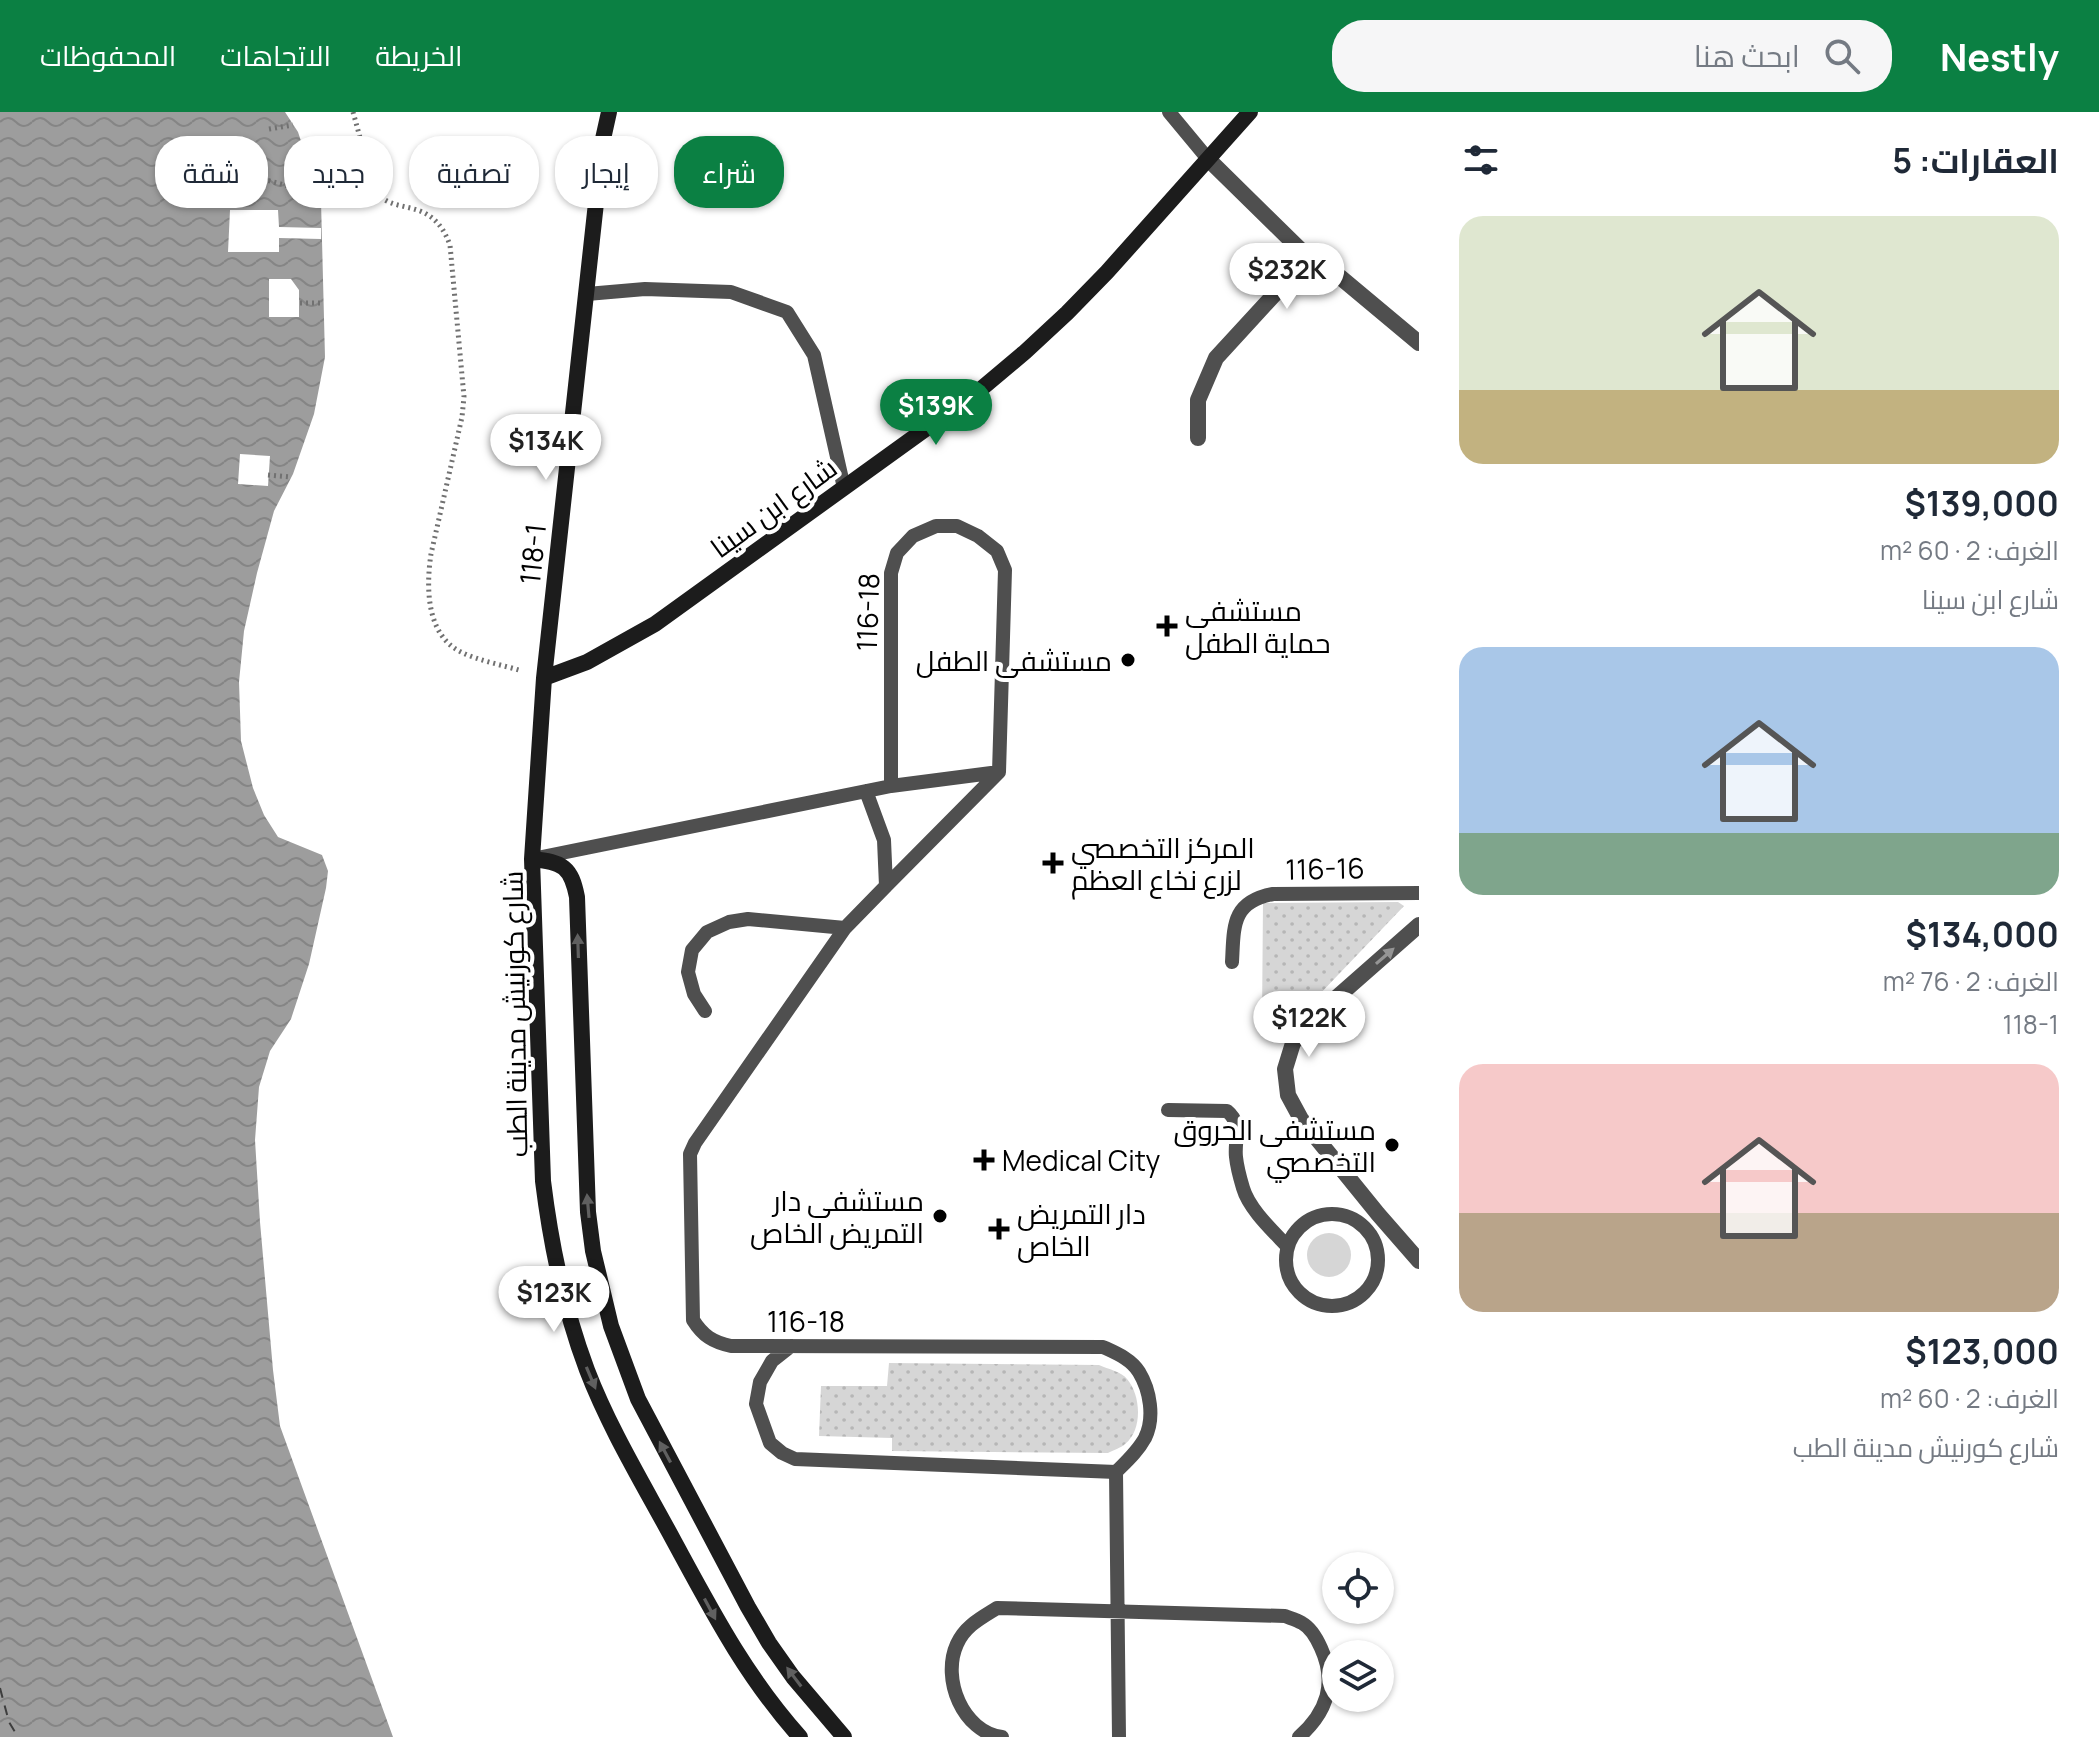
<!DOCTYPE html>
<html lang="ar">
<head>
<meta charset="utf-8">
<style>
	:root { --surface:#fff; --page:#f6f6f7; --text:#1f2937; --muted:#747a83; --accent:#0b8043 }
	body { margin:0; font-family:Manrope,Cairo,sans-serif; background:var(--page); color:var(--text); direction:rtl; height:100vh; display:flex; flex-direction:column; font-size:30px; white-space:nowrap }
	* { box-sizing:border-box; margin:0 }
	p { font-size:26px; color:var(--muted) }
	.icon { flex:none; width:44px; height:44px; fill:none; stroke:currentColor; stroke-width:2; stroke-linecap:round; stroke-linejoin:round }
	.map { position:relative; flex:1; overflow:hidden; direction:ltr }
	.sheet { display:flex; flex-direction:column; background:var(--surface); width:680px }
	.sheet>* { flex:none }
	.hud { position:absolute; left:24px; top:24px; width:760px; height:72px; direction:rtl; display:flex; gap:16px }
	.tools { position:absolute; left:1322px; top:1440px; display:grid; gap:16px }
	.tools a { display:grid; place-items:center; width:72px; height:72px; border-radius:50%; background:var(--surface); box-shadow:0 2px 6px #0004; font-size:40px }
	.price { position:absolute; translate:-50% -68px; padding:0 18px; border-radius:28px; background:#fff; color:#222; font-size:26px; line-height:52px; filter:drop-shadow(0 2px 4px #0008) }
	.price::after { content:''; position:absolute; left:50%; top:48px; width:24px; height:18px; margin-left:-12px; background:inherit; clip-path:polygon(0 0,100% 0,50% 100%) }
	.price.current { background:var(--accent); color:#fff }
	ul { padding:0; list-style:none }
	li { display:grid; align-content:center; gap:16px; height:424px; padding:0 40px }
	li span { display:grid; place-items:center; height:248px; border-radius:24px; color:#555 }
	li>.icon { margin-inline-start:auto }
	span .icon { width:144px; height:144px; fill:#fffc; stroke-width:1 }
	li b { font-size:34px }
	h2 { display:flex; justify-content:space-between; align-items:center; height:96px; padding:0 40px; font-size:34px }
	.pill { padding:0 28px; border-radius:32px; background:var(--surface); box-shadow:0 2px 6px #0004; font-size:28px; line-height:72px }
	.pill.current { background:var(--accent); color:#fff }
	header { display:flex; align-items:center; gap:48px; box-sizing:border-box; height:112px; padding:0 40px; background:var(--accent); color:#fff }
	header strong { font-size:38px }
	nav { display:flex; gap:44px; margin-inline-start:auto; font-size:28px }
	.search { width:560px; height:72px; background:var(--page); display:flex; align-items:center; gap:20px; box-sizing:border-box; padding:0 28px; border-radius:32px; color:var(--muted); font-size:30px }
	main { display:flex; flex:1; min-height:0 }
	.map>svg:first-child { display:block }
	.grass { fill:#d6d6d6 }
	.garden { fill:url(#garden-dots) }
	.water { fill:url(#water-waves) }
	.pier { fill:#fff }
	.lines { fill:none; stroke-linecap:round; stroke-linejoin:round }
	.ferry { stroke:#3e3e3e; stroke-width:2; stroke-dasharray:10 8; stroke-linecap:butt }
	.path { stroke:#717171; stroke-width:5; stroke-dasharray:2 4; stroke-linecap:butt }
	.lane { stroke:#4f4f4f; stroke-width:14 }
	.street { stroke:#4f4f4f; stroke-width:16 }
	.secondary { stroke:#1c1c1c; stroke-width:16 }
	.oneway { fill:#606060 }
	.oneway2 { fill:#959595 }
	.poi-dot { fill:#000; stroke:#fff; stroke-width:3 }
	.labels { text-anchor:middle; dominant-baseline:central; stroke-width:8; stroke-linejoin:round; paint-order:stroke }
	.street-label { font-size:28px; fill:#000; stroke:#fff }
	.poi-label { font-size:28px; fill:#000; stroke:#fff; text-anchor:start }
</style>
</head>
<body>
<header>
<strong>Nestly</strong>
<div class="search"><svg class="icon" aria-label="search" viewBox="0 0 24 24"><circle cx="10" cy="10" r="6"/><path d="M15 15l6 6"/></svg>ابحث هنا</div>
<nav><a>الخريطة</a><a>الاتجاهات</a><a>المحفوظات</a></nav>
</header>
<main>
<section class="sheet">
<h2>العقارات: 5<svg class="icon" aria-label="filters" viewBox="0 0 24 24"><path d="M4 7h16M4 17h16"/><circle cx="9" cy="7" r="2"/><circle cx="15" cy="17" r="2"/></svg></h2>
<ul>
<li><span style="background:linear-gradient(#dfe7d0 70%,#c2b280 0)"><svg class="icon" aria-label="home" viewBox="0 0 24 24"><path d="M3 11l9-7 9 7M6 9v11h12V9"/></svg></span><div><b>$139,000</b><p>الغرف: 2 · 60 m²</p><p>شارع ابن سينا</p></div></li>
<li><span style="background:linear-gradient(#a9c7e8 75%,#7fa58c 0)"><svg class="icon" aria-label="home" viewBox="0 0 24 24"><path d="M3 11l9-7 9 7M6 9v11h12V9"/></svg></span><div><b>$134,000</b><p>الغرف: 2 · 76 m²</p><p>118-1</p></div></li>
<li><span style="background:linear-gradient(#f6c9c9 60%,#b9a48a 0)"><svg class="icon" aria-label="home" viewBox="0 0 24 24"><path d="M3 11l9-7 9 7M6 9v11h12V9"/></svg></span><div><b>$123,000</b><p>الغرف: 2 · 60 m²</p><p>شارع كورنيش مدينة الطب</p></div></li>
</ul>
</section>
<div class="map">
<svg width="1419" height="1625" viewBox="0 0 1419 1625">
	<defs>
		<pattern id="garden-dots" width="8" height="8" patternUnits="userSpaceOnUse" patternTransform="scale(2)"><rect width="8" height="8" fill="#d6d6d6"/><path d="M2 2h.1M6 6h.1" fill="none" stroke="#b6b6b6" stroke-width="1.8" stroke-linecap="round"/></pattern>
		<pattern id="water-waves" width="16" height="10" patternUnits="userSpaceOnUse" patternTransform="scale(2)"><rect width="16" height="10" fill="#9d9d9d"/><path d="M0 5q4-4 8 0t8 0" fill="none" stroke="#858585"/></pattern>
	</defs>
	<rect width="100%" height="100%" fill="#fff"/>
	<path class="grass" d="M1307 1143a22 22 0 1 1 44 0a22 22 0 1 1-44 0Z"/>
	<path class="garden" d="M1398 790 1404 794 1294 909 1262 907 1263 791Z
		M889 1251 1099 1253C1108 1257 1122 1260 1127 1267 1141 1283 1143 1318 1125 1332 1121 1336 1113 1338 1108 1341L892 1339V1326L819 1324 821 1274H887Z"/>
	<path class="water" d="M0 0H285L298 20 321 89 325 245 314 302 293 362 274 399 257 461 244 519 239 570 241 629 253 676 264 703 278 725 322 743 328 759 326 776 309 852 291 907 270 939 259 975 255 1028 260 1110 273 1258 280 1314 393 1625H0Z"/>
	<path class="pier" d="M230 98H278L279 115 321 116V127L279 126V140H228Z
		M269 167H291L299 178V205H269Z
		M240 342 270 344 268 374 238 372Z"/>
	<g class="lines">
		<path class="ferry" d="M0 1576 9 1610 18 1625"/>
		<path class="path" d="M353 0C358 18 363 36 367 54 369 61 370 71 375 78 393 106 431 81 450 133L464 285 462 305 431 442C426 475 426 523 461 540 479 549 503 553 522 559
			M269 17 293 13
			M251 64 318 82
			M300 191H324
			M268 363 291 365"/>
		<path class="lane" d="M1169 0 1208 47
			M587 182 645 177 731 180 787 200 814 243 844 376
			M866 679 884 728 886 774 845 816 695 1031 690 1042 693 1208C703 1224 713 1230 731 1234L1103 1235C1116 1241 1131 1247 1139 1260 1150 1278 1155 1306 1145 1326 1138 1339 1127 1349 1116 1360L1119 1625
			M537 746 891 674 999 660 1005 458 997 439 978 424 957 414H936L913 424 897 441 891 461V674
			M886 774 999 660
			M1232 850C1234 815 1231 790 1273 782L1419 781
			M705 899 694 882 688 860 692 838 707 820 729 810 748 807 845 816
			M1168 998 1227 999C1243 1012 1234 1028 1236 1045 1237 1055 1240 1066 1243 1076 1249 1097 1273 1119 1288 1135
			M1286 1148a46 46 0 1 1 92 0a46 46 0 1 1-92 0Z
			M791 1234 772 1249 760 1270 756 1292 770 1331 782 1341 795 1347 1116 1360
			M1002 1625C963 1620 941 1567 957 1532 965 1514 981 1506 997 1496L1285 1504C1290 1506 1297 1508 1302 1511 1311 1516 1317 1527 1321 1536 1337 1571 1327 1600 1299 1625"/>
		<path class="street" d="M1208 47 1318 155
			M1198 326V288L1216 246 1294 161 1318 155 1340 165 1419 231
			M1419 813 1310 909 1293 931 1285 957 1288 983 1301 1007 1378 1102 1419 1149"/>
		<path class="secondary" d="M609 0 603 27 544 566 532 747 543 1069C551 1134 564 1197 587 1258 610 1318 645 1375 675 1431 713 1501 747 1566 800 1625
			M544 566 587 550 655 512 981 277 1025 240 1067 201 1107 160 1250 0
			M532 747C563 750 571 755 577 785L588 1100 593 1139 611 1214 638 1287 748 1495 769 1531 793 1565 844 1625"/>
	</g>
	<defs><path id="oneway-solid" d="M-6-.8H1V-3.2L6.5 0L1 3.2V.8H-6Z" transform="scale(2)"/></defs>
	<g class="oneway">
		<use href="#oneway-solid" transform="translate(578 834) rotate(-92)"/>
		<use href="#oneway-solid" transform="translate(588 1094) rotate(-95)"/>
		<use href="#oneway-solid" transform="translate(591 1266) rotate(67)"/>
		<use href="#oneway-solid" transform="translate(665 1340) rotate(-118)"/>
		<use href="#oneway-solid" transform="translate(710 1497) rotate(62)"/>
		<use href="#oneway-solid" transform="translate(794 1565) rotate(-127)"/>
	</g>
	<use class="oneway2" href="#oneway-solid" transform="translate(1385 844) rotate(-41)"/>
	<g class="poi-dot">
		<path d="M1163 502h8v8h8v8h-8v8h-8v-8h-8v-8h8z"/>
		<circle cx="1128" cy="548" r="8"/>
		<path d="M1049 739h8v8h8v8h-8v8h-8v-8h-8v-8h8z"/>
		<circle cx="1392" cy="1033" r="8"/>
		<path d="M980 1036h8v8h8v8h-8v8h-8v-8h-8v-8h8z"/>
		<circle cx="940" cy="1104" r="8"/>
		<path d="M995 1105h8v8h8v8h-8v8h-8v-8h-8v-8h8z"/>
	</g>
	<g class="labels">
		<g class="street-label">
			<text transform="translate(773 395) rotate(-36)">شارع ابن سينا</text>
			<text transform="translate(532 442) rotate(-84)">118-1</text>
			<text transform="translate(867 500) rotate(-88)">116-18</text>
			<text transform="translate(1325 756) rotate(-1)">116-16</text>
			<text transform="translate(514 902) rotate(-91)">شارع كورنيش مدينة الطب</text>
			<text x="806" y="1209">116-18</text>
		</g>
		<g class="poi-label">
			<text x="1185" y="498">مستشفى<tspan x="1185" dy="32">حماية الطفل</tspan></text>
			<text x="1112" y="548" text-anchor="end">مستشفى الطفل</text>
			<text x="1071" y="735">المركز التخصصي<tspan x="1071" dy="32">لزرع نخاع العظم</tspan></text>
			<text x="1376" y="1017" text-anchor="end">مستشفى الحروق<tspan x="1376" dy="32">التخصصي</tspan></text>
			<text x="1002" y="1048">Medical City</text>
			<text x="924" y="1088" text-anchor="end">مستشفى دار<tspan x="924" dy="32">التمريض الخاص</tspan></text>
			<text x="1017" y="1101">دار التمريض<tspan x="1017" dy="32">الخاص</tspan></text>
		</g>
	</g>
</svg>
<div class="tools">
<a><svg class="icon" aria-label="locate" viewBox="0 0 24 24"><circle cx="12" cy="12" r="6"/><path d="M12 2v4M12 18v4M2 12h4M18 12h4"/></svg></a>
<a><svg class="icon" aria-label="layers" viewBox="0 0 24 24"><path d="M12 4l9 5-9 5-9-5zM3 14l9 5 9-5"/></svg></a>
</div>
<b class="price" style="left:1287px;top:199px">$232K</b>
<b class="price current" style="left:936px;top:335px">$139K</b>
<b class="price" style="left:546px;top:370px">$134K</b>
<b class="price" style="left:1309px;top:947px">$122K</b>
<b class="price" style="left:554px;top:1222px">$123K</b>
<div class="hud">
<a class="pill current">شراء</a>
<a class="pill">إيجار</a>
<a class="pill">تصفية</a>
<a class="pill">جديد</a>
<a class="pill">شقة</a>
</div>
</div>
</main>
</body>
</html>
